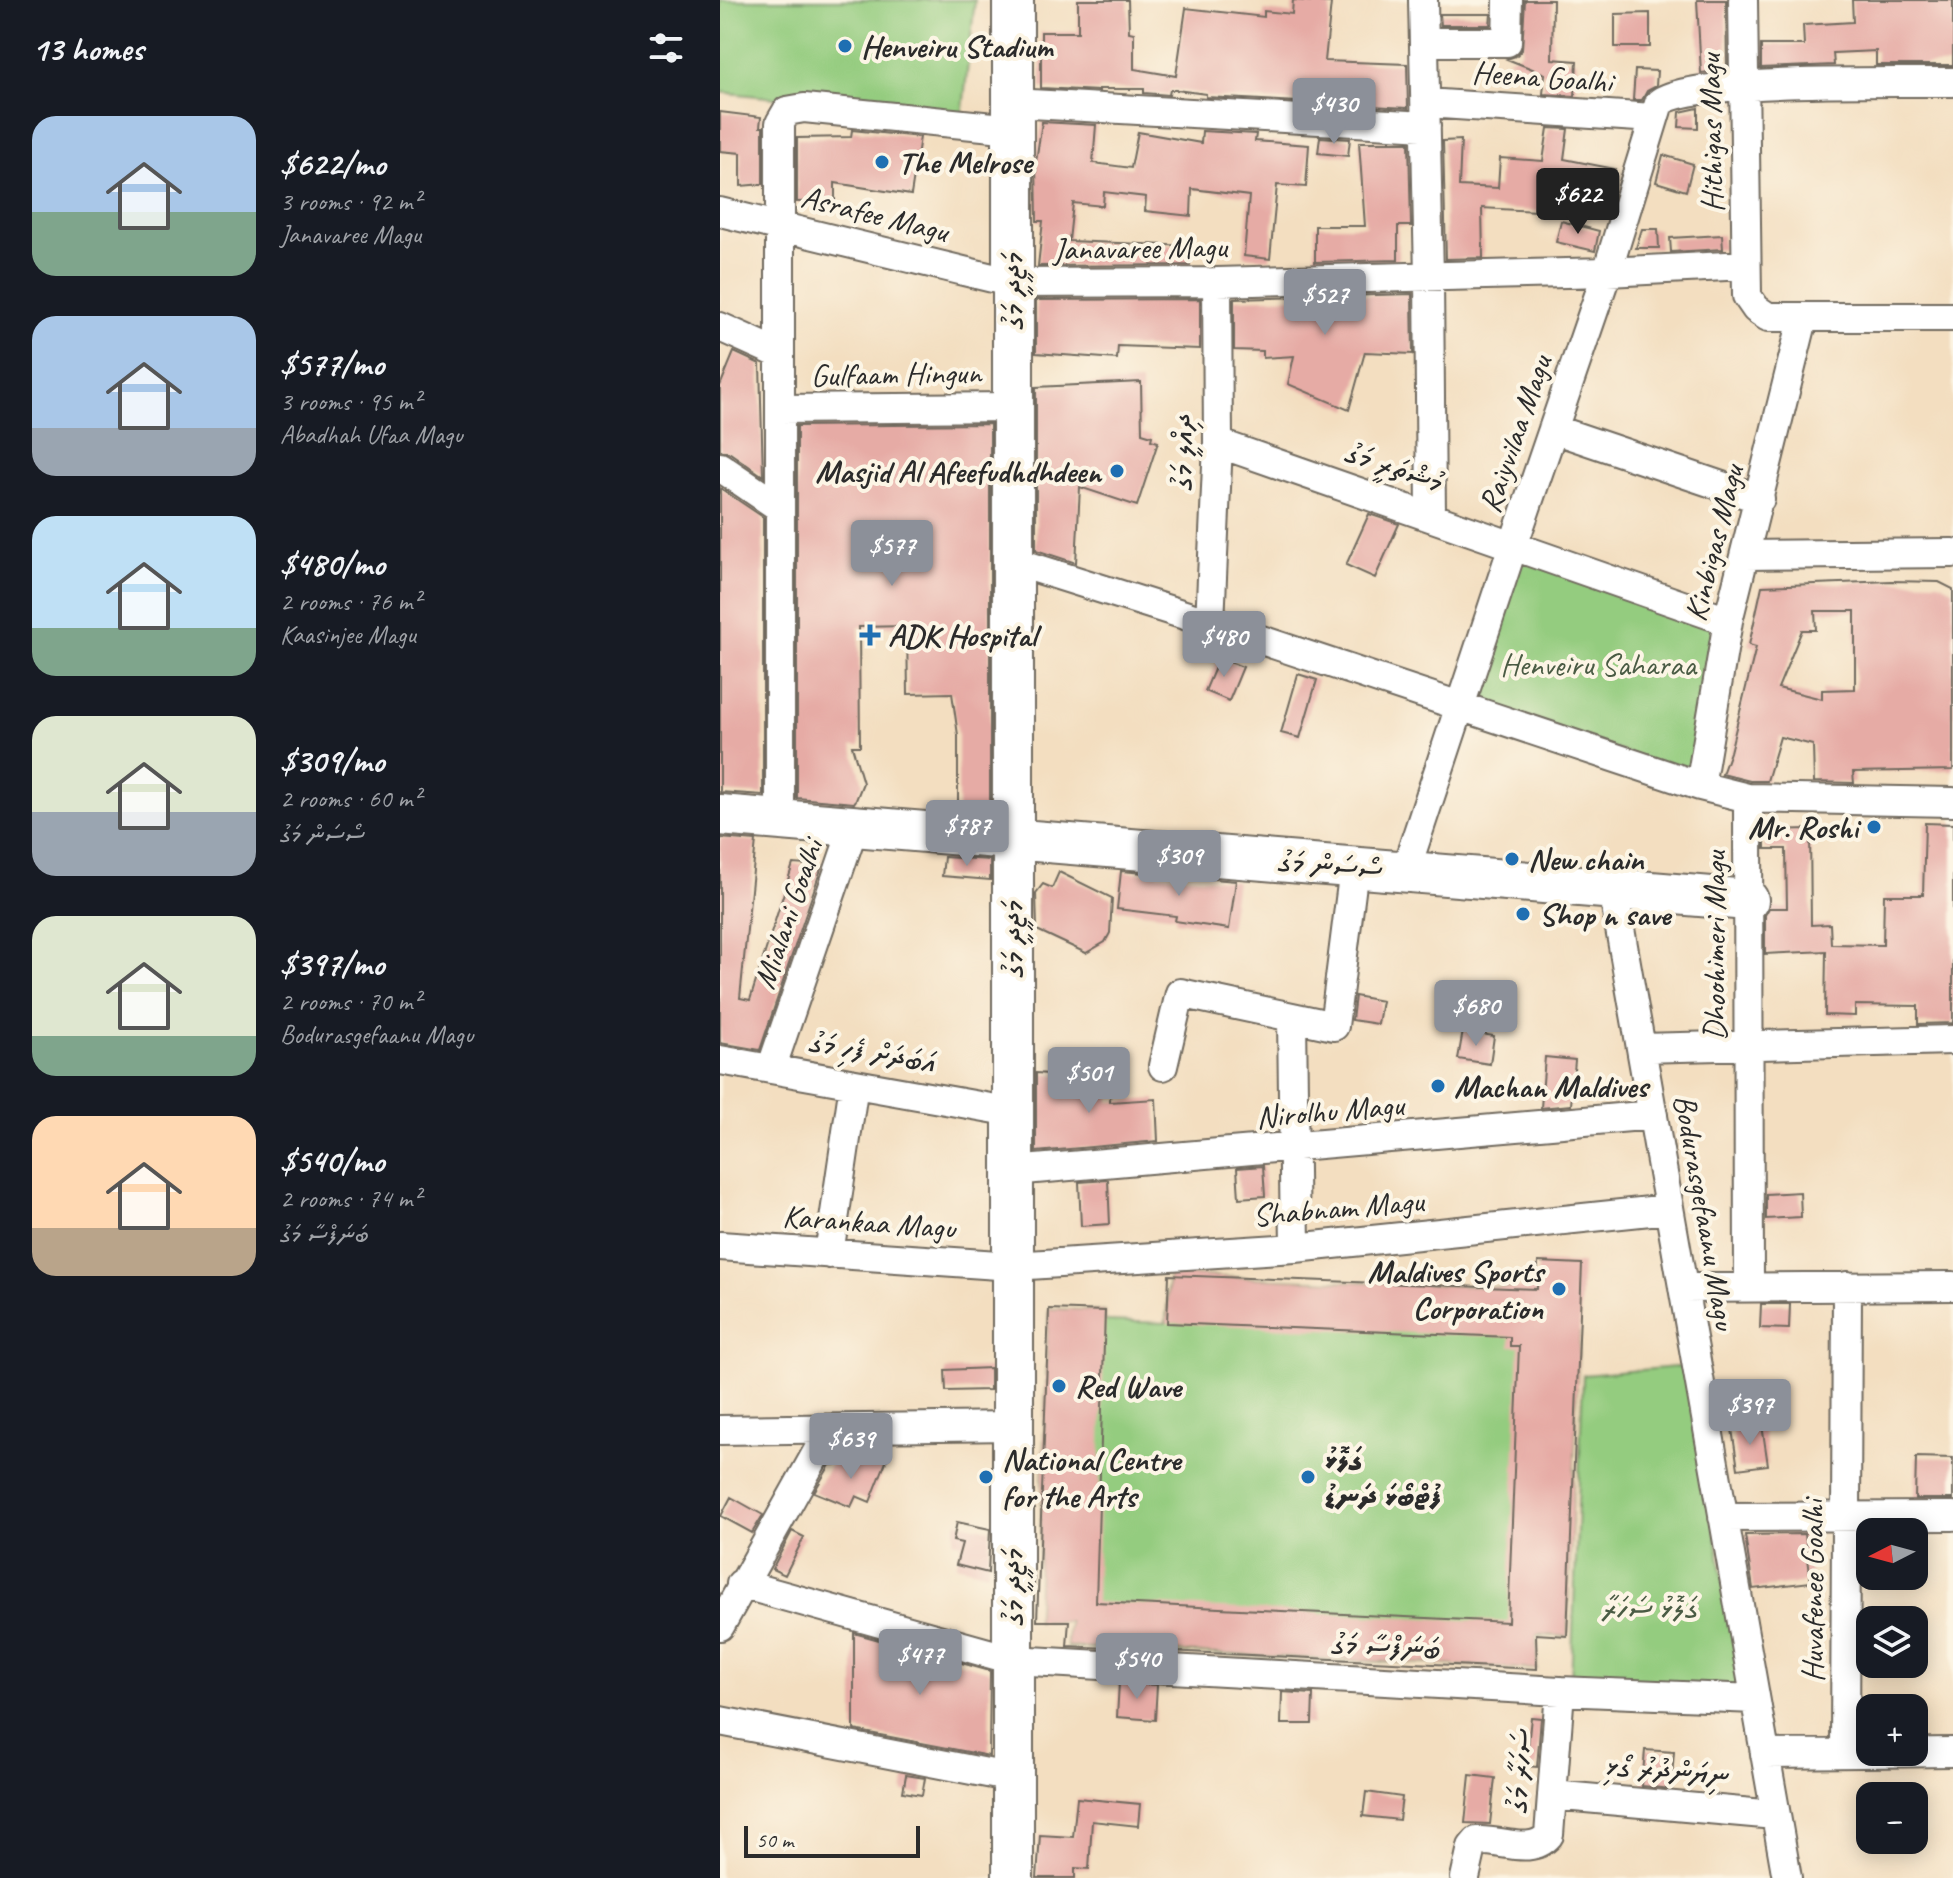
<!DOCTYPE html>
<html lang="en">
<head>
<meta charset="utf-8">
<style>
	:root { --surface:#171b24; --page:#20242c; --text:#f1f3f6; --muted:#9ea1a6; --accent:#8c9099 }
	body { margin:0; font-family:Caveat,"Noto Sans Thaana",sans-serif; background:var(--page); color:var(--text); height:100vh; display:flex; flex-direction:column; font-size:30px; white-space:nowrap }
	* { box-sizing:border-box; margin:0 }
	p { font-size:26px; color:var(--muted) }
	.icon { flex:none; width:44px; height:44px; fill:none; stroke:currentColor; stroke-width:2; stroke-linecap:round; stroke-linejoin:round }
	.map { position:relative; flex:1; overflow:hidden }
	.details { display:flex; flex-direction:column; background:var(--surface); width:720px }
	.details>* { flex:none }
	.needle { width:52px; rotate:264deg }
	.controls { position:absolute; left:1136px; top:1518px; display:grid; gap:16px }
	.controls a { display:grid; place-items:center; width:72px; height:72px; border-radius:16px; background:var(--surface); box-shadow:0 4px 20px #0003; font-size:40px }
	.scale { position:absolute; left:24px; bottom:20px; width:176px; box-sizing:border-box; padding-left:8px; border:4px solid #2b2b2b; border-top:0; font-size:22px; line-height:28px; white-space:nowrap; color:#2b2b2b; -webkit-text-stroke:6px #fcf5e5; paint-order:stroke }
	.price { position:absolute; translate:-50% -68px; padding:0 18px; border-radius:8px; background:var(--accent); color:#fff; font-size:26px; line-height:52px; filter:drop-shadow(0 2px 4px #0008) }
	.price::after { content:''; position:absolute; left:50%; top:48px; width:24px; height:18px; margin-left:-12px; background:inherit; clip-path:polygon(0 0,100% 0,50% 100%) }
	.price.current { background:#222; color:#fff }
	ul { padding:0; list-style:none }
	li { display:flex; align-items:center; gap:24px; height:200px; padding:0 32px }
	li span { display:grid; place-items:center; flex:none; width:224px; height:160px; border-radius:24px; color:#555 }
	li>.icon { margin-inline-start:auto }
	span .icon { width:96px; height:96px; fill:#fffc; stroke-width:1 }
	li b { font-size:34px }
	h2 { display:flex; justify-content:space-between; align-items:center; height:96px; padding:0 32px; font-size:34px }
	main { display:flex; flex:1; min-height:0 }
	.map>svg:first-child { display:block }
	.green { fill:#94cc7f; stroke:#607c55; stroke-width:2 }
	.building { fill:#e6aba5; fill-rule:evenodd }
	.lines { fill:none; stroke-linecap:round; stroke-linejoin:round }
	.street-casing { stroke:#716a5f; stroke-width:32 }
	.secondary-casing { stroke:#716a5f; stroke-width:44 }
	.street { stroke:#fff; stroke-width:28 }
	.secondary { stroke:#fff; stroke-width:40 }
	.poi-dot { fill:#1f6fb2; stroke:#fcf5e5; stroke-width:3 }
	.labels { text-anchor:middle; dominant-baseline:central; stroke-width:8; stroke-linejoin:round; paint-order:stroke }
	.poi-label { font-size:32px; font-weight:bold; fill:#2b2b2b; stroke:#fcf5e5; text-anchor:start }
	.street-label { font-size:32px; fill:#2b2b2b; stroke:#fcf5e5 }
	.park-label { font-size:32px; fill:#4a5b44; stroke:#fcf5e5 }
</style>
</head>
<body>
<main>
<section class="details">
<h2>13 homes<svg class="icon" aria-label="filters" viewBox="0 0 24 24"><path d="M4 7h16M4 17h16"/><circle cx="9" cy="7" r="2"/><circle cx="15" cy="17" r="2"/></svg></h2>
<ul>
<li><span style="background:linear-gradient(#a9c7e8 60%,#7fa58c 0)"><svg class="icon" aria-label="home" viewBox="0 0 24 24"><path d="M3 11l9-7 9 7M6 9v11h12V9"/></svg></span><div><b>$622/mo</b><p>3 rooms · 92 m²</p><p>Janavaree Magu</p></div></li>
<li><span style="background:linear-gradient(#a9c7e8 70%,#9aa5b1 0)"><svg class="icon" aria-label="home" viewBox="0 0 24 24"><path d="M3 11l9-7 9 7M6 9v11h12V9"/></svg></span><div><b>$577/mo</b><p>3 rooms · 95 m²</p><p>Abadhah Ufaa Magu</p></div></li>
<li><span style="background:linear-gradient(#bfe0f5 70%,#7fa58c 0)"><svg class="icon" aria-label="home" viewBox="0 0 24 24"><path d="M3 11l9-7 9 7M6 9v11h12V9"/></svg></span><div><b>$480/mo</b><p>2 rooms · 76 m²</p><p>Kaasinjee Magu</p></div></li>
<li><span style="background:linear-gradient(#dfe7d0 60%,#9aa5b1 0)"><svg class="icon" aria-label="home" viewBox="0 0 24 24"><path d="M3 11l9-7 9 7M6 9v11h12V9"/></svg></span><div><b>$309/mo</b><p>2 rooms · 60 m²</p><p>ސޯސަން މަގު</p></div></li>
<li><span style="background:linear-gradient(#dfe7d0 75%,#7fa58c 0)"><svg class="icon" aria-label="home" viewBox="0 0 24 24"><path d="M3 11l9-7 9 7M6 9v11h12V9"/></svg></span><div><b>$397/mo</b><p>2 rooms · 70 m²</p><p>Bodurasgefaanu Magu</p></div></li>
<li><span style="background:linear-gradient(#ffd9b3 70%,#b9a48a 0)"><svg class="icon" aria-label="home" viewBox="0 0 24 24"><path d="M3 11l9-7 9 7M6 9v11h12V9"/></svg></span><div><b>$540/mo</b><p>2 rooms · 74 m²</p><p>ބަނަފްސާ މަގު</p></div></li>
</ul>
</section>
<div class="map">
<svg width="1233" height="1878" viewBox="0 0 1233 1878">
	<rect width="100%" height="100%" fill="#fcf5e5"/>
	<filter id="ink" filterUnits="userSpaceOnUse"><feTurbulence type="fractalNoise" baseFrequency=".0125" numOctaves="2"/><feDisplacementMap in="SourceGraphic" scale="16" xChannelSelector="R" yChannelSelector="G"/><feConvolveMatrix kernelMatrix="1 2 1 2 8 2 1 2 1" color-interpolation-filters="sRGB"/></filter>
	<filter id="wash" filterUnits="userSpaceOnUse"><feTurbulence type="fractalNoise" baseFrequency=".006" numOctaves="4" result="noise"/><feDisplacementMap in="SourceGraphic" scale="32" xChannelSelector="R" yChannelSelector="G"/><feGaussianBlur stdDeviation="1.8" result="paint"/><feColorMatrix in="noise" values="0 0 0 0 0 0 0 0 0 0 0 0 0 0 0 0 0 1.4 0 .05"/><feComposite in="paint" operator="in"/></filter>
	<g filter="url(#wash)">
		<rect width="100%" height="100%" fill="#f3dec0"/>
		<path class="green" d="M0 0H255L242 118 0 92Z
			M797 557 999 626 972 775 753 701Z
			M449 1275 793 1288V1330L859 1333 847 1636 816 1635 817 1669 347 1647 349 1621H317L329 1309 385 1311V1321L446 1323Z
			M967 1366 1022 1690 851 1683 863 1375Z"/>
		<g id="blocks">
			<path class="building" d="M358 0H408L409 32 414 33V69L456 76 466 8 544 17V11L572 14 573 0 611 3 605 61 687 64 688 108 486 97V94L456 90H450L449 95 424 93V89H379V91L321 88V32H358Z
				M805 0H833L832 59 857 61 855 96 823 94 825 74 787 59 796 56 802 50Z
				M977 0H1006L1007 70 981 73Z
				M1132 0H1233V65H1156V51L1113 53 1114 65 1041 68V45H1084L1083 25 1133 22Z
				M930 13V47H895V14Z
				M720 14H771L770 25H721Z
				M915 70 937 71 936 86 927 91 922 100H913Z
				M978 108V128L959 127 960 112Z
				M0 112 41 117 40 127H43V184L21 186V153L0 151Z
				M322 122 376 125 373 163 411 168 418 132 481 143 482 131 536 134 535 141 589 145 586 187 557 185 550 259 524 256 529 196 472 189 471 216 425 211 426 197 384 192 383 206 353 203 349 241 470 246V265L318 266 323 221H317L316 161Z
				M828 128 848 129 844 159 895 169 889 192 836 181 835 212 762 208 763 258 726 259 723 141 741 140 739 186 778 188 780 158 823 161Z
				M132 130 200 137 191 195 115 183V201L77 202V138L131 137Z
				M600 137 630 139 628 156 598 153Z
				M639 142H689L691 226H678V260L595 262V226H645Z
				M943 155 973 164 966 191 936 182Z
				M841 221 879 231 875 251 836 242Z
				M922 229H938L939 248H916Z
				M1002 235 1003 249 951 252 950 238Z
				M692 294 693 354 645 352 629 410 568 384 574 356 543 358V351L514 350V299Z
				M480 299V349L398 346 397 359 316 353V300Z
				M14 352 40 364 43 476 10 453 0 450V386Z
				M421 382 422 433 432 436 431 440 438 442 417 506 360 487 356 563 316 550V387Z
				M270 424V814L238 812V735L232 693 188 694 187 626 139 627 140 746H132L143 783 136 800 134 803 77 798V426Z
				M0 488 43 517V795L0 792Z
				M649 514 679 524 655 578 626 565Z
				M1172 581 1219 582 1233 589V770L1133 772 1134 783 1094 782 1093 745 1060 737 1047 781H1030L1002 774 1010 752 1036 647 1029 645 1042 586ZM1095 611H1135V689L1102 690V699L1058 688 1082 630H1096Z
				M499 658 523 667 509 701 485 691Z
				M578 674 597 680 580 738 561 733Z
				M1205 823 1233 824V1023L1198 1024V1006L1135 1005V1016L1105 1015 1106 951 1045 954V915L1049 908H1067L1066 849H1045V830L1090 829 1091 925 1110 924 1111 944 1163 945 1164 895H1203Z
				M0 838 36 841 20 998 30 1000 73 864 102 866 40 1050 0 1043Z
				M224 857 270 860V880L222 876Z
				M401 871 516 881 509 929 455 921 456 916 397 909Z
				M339 872 392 898 390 933 385 942 366 953 317 930 316 893 323 884 332 888Z
				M635 996 662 1001 658 1024 632 1020Z
				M743 1031 774 1036 770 1064 738 1059Z
				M825 1057 855 1060 851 1105 821 1108Z
				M316 1073 391 1079 390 1102 436 1099 438 1141 316 1152Z
				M543 1166 545 1196 519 1198 517 1168Z
				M388 1180 390 1224 361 1226 359 1182Z
				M1080 1192 1081 1217 1046 1219V1194Z
				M818 1262 862 1264 847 1636 816 1634 817 1669 347 1646 349 1621H317L329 1309 385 1311 376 1602 788 1622 799 1346H790V1337L447 1323 449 1275 817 1289Z
				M1041 1304H1070L1069 1329 1040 1328Z
				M270 1368V1390L226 1391 225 1370Z
				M1042 1425 1048 1465 1018 1469 1012 1429Z
				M1196 1457 1233 1458V1499H1195Z
				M167 1459 150 1502 136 1496 131 1507 94 1492 110 1465Z
				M11 1497 43 1515 32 1533 1 1516Z
				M237 1522 270 1529 268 1573 236 1565 242 1543 233 1541Z
				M72 1531 84 1537 65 1575 52 1569Z
				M1085 1534 1091 1582 1033 1589 1025 1535Z
				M134 1633 270 1671 269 1756 134 1730Z
				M399 1683 437 1685 435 1720 397 1717Z
				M562 1692 593 1694 592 1724H561Z
				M811 1717 821 1718 817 1767 806 1766Z
				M925 1750 954 1752 951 1789 922 1786Z
				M186 1775 205 1778 202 1795 183 1792Z
				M750 1775 775 1778 770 1824 745 1823Z
				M646 1792 682 1797 679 1820 643 1816Z
				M357 1798 420 1804 418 1826 372 1821 369 1869 355 1868V1878H317L320 1835 353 1837Z"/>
		</g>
	</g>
	<g filter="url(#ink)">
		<use href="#blocks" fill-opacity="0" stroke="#716a5f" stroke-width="2"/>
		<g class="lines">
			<defs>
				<path id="street" d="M703 0 709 276 711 517
					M1023 0 1027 296 1036 309 1048 317H1233
					M704 42H787L788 0
					M293 103 706 126
					M706 103 933 118
					M0 212 293 283 497 282 887 272 1026 265
					M0 327 60 354
					M60 409 293 407
					M833 429 1040 499
					M498 443 1008 621
					M0 467 60 508
					M1026 555 1233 553
					M293 561 490 623 980 786 1028 798 1233 802
					M490 623 498 443 497 282
					M980 786 1008 621 1083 319
					M1028 798 1029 1287
					M60 820V123L67 111 84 108 293 129
					M685 872 793 546 887 272 939 103C968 77 1184 83 1233 82
					M893 889 1067 1878
					M572 1018 575 1248
					M921 1048 1233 1040
					M0 1060 293 1112
					M443 1066 460 993 614 1026 634 868
					M51 1069 134 826
					M293 1171 933 1115
					M0 1246 293 1266 575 1248 949 1209
					M109 1254 134 1084
					M963 1288 1233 1286
					M0 1430 293 1426
					M1003 1517 1233 1516
					M21 1584 293 1660 840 1691 1035 1699
					M0 1626 110 1429
					M0 1721 293 1778
					M1125 1753 1127 1286
					M1045 1754 1233 1752
					M832 1795 1055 1815
					M745 1878 752 1847 757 1841C781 1839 811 1856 829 1835L840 1691"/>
				<path id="secondary" d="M293 0V1878
					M0 815 1028 900"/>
			</defs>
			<use href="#street" class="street-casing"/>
			<use href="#secondary" class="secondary-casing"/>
			<use href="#street" class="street"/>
			<use href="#secondary" class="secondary"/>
		</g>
	</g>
	<g class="poi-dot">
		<circle cx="125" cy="46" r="8"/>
		<circle cx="162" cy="162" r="8"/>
		<circle cx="397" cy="471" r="8"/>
		<path d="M146 623h8v8h8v8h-8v8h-8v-8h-8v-8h8z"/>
		<circle cx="1154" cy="827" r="8"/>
		<circle cx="792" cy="859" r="8"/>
		<circle cx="803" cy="914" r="8"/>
		<circle cx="718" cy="1086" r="8"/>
		<circle cx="839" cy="1289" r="8"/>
		<circle cx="339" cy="1386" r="8"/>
		<circle cx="266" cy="1477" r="8"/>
		<circle cx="588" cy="1477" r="8"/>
	</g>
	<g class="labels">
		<g class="poi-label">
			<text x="141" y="46">Henveiru Stadium</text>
			<text x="178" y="162">The Melrose</text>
			<text x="381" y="471" text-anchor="end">Masjid Al Afeefudhdhdeen</text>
			<text x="168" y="635">ADK Hospital</text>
			<text x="1138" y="827" text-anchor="end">Mr. Roshi</text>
			<text x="808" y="859">New chain</text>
			<text x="819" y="914">Shop n save</text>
			<text x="734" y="1086">Machan Maldives</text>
			<text x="823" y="1271" text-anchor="end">Maldives Sports<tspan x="823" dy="37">Corporation</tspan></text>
			<text x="355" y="1386">Red Wave</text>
			<text x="282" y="1459">National Centre<tspan x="282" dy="37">for the Arts</tspan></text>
			<text x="604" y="1459">ގަލޮޅު<tspan x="604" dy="37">ފުޓްބޯޅަ ދަނޑު</tspan></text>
		</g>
		<g class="street-label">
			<text transform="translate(822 77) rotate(4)">Heena Goalhi</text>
			<text transform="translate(991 133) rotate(-91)">Hithigas Magu</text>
			<text transform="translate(155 214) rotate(14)">Asrafee Magu</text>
			<text transform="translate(420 248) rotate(-1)">Janavaree Magu</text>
			<text transform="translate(293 291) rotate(-90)">މަޖީދީ މަގު</text>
			<text transform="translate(176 374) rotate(-1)">Gulfaam Hingun</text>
			<text transform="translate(795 434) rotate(-71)">Raiyvilaa Magu</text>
			<text transform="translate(463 452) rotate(-89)">ދިއްލީ މަގު</text>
			<text transform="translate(674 468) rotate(19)">މުޝްތަރީ މަގު</text>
			<text transform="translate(994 543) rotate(-76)">Kinbigas Magu</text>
			<text transform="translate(610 866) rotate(5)">ސޯސަން މަގު</text>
			<text transform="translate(68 914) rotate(-71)">Mialani Goalhi</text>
			<text transform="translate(293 939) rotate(-90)">މަޖީދީ މަގު</text>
			<text transform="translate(994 946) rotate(-90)">Dhoohimeri Magu</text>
			<text transform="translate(153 1053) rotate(10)">އަބަދަށް ފެހި މަގު</text>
			<text transform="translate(610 1111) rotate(-5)">Nirolhu Magu</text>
			<text transform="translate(618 1208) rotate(-5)">Shabnam Magu</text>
			<text transform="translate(985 1212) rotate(80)">Bodurasgefaanu Magu</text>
			<text transform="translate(149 1222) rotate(4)">Karankaa Magu</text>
			<text transform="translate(293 1587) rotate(-90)">މަޖީދީ މަގު</text>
			<text transform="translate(1092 1591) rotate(-90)">Huvafenee Goalhi</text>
			<text transform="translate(666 1647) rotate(3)">ބަނަފްސާ މަގު</text>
			<text transform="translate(800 1771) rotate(-86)">ސަހަރާ މަގު</text>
			<text transform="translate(947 1771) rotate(5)">ނިޔަންދުރު ގޯޅި</text>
		</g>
		<g class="park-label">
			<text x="878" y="664">Henveiru Saharaa</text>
			<text x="930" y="1608">ގަލޮޅު ސަހަރާ</text>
		</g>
	</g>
</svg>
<div class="controls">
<a><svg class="needle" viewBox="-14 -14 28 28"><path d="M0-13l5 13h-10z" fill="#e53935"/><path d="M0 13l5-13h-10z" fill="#9ea1a6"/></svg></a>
<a><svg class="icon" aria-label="layers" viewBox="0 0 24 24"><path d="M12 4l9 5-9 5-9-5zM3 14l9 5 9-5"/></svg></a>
<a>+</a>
<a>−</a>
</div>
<div class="scale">50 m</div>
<b class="price" style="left:614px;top:146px">$430</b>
<b class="price current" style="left:858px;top:236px">$622</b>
<b class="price" style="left:605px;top:337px">$527</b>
<b class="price" style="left:172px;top:588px">$577</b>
<b class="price" style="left:504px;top:679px">$480</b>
<b class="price" style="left:247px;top:868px">$787</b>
<b class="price" style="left:459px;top:898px">$309</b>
<b class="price" style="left:756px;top:1048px">$680</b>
<b class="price" style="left:369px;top:1115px">$501</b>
<b class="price" style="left:1030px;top:1447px">$397</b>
<b class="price" style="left:131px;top:1481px">$639</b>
<b class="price" style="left:200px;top:1697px">$477</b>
<b class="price" style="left:417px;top:1701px">$540</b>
</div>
</main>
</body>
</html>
